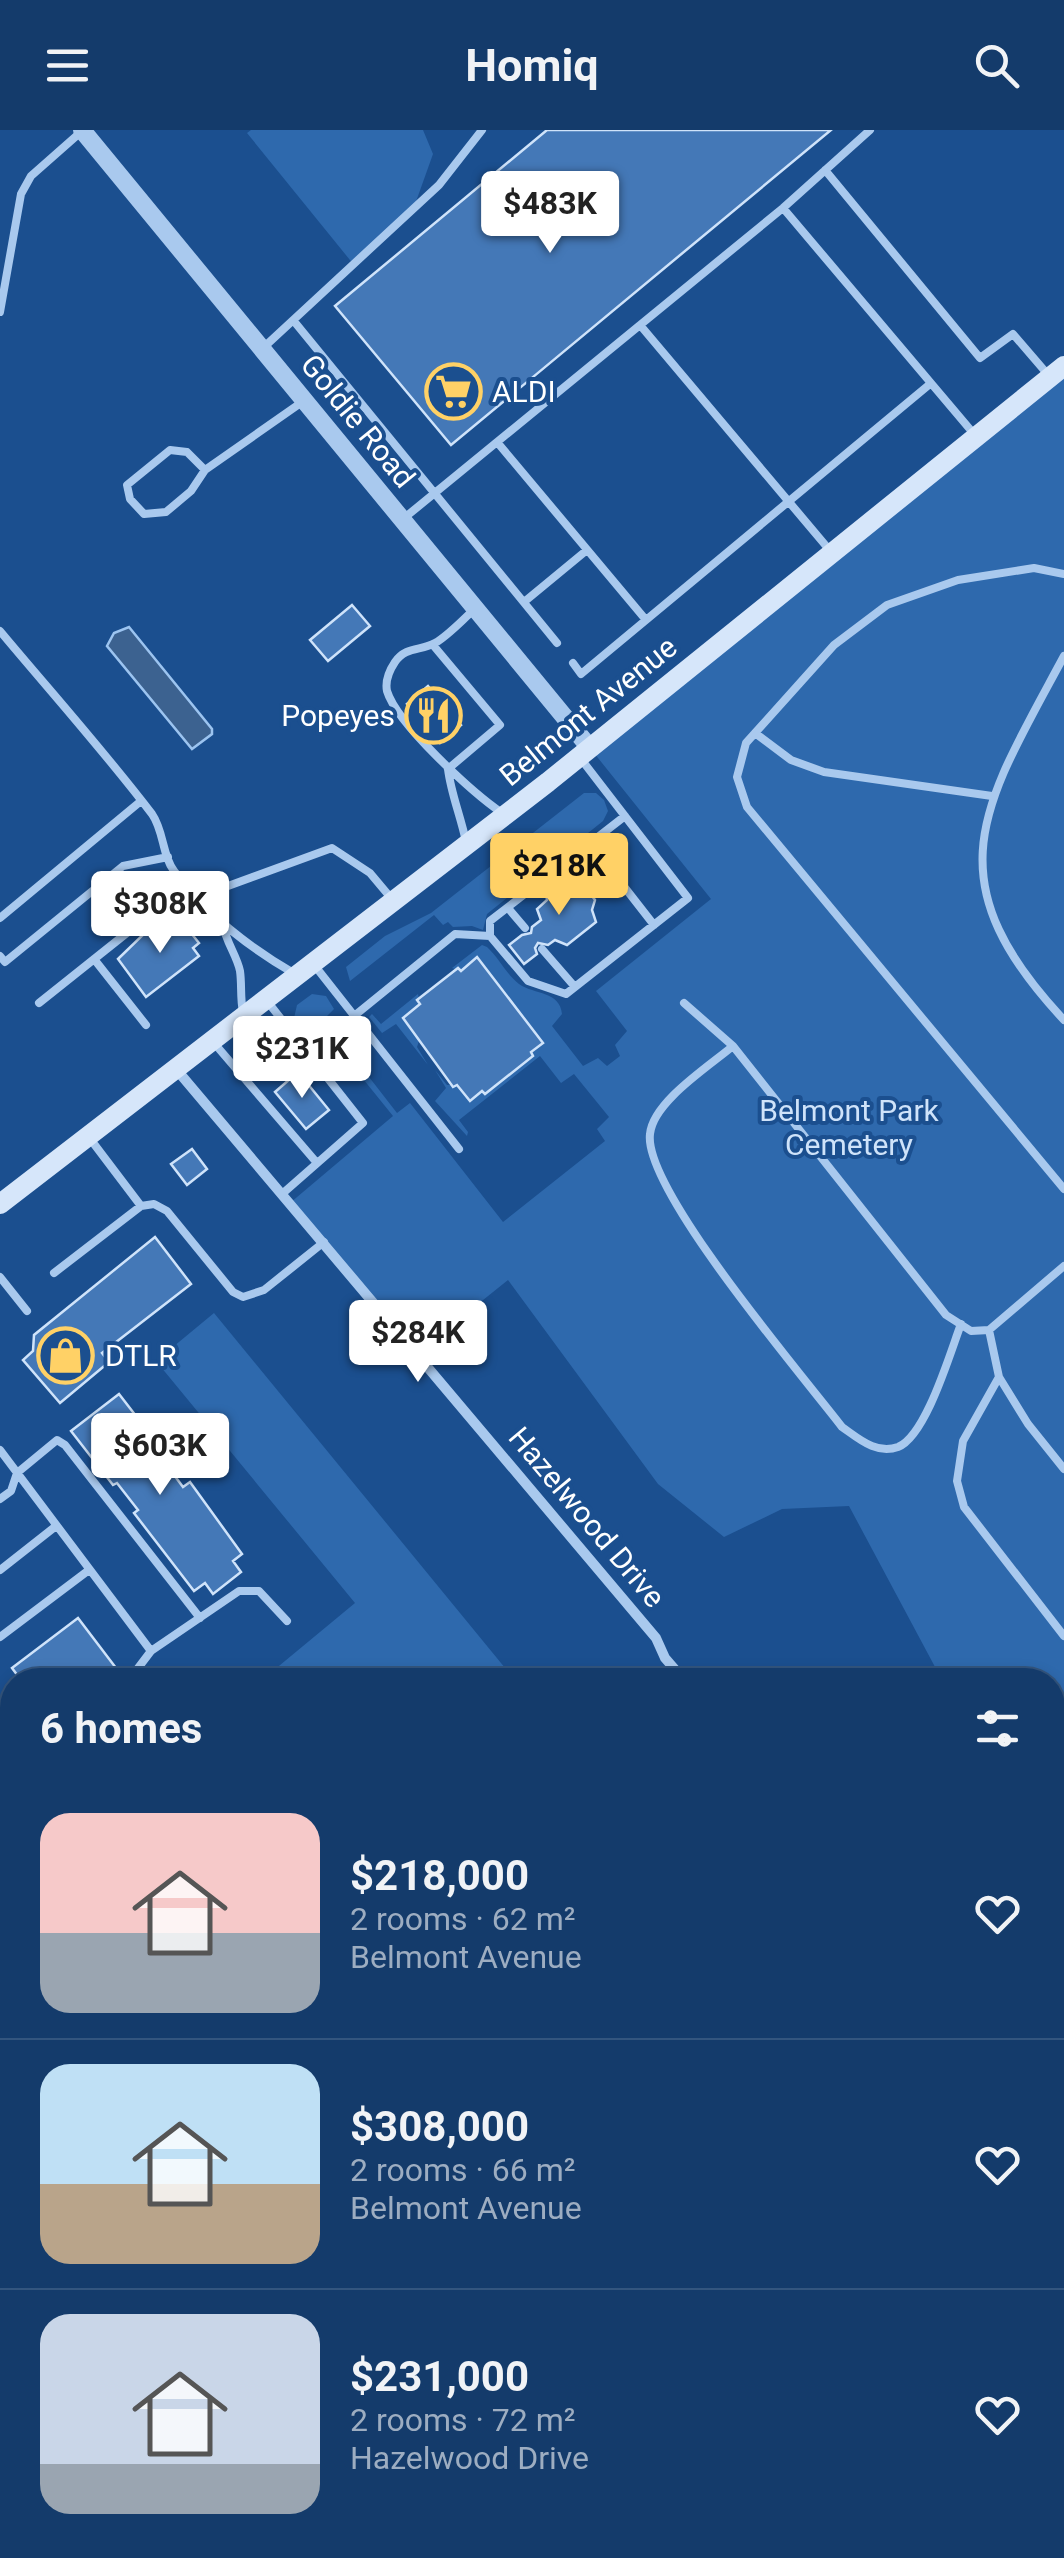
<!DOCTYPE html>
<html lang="en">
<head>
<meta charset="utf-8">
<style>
	:root { --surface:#143b6b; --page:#1d4271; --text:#f1f3f6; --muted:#9dadc1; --line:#33557e; --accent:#ffd166 }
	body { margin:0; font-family:Roboto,sans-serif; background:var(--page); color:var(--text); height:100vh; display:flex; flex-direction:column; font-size:38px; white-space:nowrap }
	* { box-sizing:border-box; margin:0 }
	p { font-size:32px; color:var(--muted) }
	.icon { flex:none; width:55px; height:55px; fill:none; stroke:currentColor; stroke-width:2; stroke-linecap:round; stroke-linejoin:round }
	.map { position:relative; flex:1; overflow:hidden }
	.side { position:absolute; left:0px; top:1538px; width:1065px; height:892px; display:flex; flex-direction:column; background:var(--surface); border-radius:40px 40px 0 0; box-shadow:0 5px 15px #0003,0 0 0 2px var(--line) }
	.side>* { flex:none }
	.price { position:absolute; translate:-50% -85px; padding:0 22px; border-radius:10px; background:#fff; color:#222; font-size:32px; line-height:65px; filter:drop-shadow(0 2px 5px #0008) }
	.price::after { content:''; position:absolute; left:50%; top:60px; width:30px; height:22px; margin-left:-15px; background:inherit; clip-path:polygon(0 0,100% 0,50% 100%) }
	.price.current { background:var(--accent); color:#111 }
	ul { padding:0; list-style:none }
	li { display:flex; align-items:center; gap:30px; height:250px; padding:0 40px }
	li+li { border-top:2px solid var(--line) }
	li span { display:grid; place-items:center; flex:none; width:280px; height:200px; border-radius:30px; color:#555 }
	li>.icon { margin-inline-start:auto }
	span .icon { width:120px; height:120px; fill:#fffc; stroke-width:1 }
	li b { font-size:42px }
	h2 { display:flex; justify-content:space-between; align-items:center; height:120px; padding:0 40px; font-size:42px }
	header { display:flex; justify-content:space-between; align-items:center; height:130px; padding:0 40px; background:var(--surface); font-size:45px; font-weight:700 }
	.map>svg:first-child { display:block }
	.green { fill:#2e69ad }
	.water { fill:#3c6290; stroke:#9cc4f0; stroke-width:2.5 }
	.building { fill:#4478b7; stroke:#cfe3fa; stroke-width:2.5 }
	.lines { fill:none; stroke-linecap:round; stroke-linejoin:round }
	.service { stroke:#a9c9ee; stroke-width:8 }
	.minor { stroke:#a9c9ee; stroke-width:10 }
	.tertiary { stroke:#a9c9ee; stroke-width:18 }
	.secondary { stroke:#d6e6fa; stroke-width:20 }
	.labels { text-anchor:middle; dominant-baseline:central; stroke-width:8; stroke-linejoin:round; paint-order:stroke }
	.poi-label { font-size:30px; fill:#fff; stroke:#1b4f8f; text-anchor:start }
	.street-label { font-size:30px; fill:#fff; stroke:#1b4f8f }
	.park-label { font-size:30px; fill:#cfe3fa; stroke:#1b4f8f }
</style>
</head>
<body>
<header><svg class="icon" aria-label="menu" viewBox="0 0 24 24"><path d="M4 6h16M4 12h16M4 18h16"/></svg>Homiq<svg class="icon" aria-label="search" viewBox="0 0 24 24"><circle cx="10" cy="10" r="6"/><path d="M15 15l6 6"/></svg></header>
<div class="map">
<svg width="1064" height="2428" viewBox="0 0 1064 2428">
	<rect width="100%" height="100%" fill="#1b4f8f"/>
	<path class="green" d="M251 0H423L433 24 413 80 354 135 247 3Z
		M1064 236V2428H475L487 2418H1052V1550H942L849 1376 782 1379 724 1407 658 1354 508 1150 417 1223 290 1073 393 986 313 887 301 896 294 888 297 875 312 864 326 866 334 879 324 889 397 983 410 973 503 1092 605 1011 597 999 609 987 574 944 561 953 540 926 459 990 468 1002 467 1006 435 971 446 958 435 940 447 955H457L470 971 482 961 485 964 543 913 478 827 461 841 452 838 482 815 487 817C499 828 507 845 519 854 535 865 560 861 562 884L552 896 583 936 598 928 607 936 620 926 615 915 627 901 596 861 711 769 590 618Z
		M584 663H596L604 670 608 681 603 691 487 784 483 800 472 796 453 797 448 792 443 795 434 785 350 851 346 837 385 806 431 783Z
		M418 864 420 874 404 888 420 908 417 917 428 935 396 894 382 903 369 887 372 884 381 894Z
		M214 1183 515 1550H262L355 1473 156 1231Z"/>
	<path class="water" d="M129 497 212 599V604L192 619 107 516 114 503Z"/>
	<path class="building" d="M547 0H831L451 315 335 176Z
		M352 475 370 496 328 531 310 510Z
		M428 556 461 595 440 613 407 574Z
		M573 740 595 770 592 780 596 792 567 815 555 810 548 815 538 813 535 818 537 824 524 834 509 815 522 805 531 803 532 797 541 790 537 779 547 770 546 762 553 756 559 757Z
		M179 788 199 813 193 818 199 826 146 867 118 829 153 795 160 804Z
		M477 827 543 913 531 922 533 926 485 964 482 961 470 971 457 955 453 957 403 888 420 874 417 870 458 838 461 841Z
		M298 942 329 980 306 999 275 962Z
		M192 1019 207 1039 187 1055 171 1034Z
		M155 1107 191 1154 102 1223 109 1232 60 1273 23 1230 33 1221 34 1205Z
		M119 1264 153 1308 138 1319 157 1344 168 1337 183 1357 190 1352 242 1424 233 1431 241 1442 213 1464 205 1453 194 1461 134 1383 138 1380 117 1353 113 1355 71 1301Z
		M78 1488 116 1538 100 1550H21L12 1538Z"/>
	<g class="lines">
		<path class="service" d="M825 40 980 228 1013 204 1050 247
			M783 78 974 304
			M0 182 21 64 31 46 82 1
			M293 190 557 513
			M640 195 832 423
			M263 218 439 55 482 0
			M497 312 646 490
			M205 340 187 322 170 320 127 355 130 369 144 384 166 382 191 361 205 340 305 270
			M403 389 783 78 870 0
			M1064 444 1034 438 958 450 887 475 834 515 746 613 737 647 747 677 1064 1059
			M524 472 587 420
			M476 478C463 489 449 505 435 513 421 521 406 516 395 532 389 541 385 551 387 561 397 594 473 663 502 683
			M0 501C51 562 104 621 152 684 164 701 162 725 174 741 205 783 250 818 295 844
			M433 515 500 595 448 639
			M1064 526C984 675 930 747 1064 890
			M573 533 581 544 930 254
			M755 603 791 630 824 642 992 666
			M448 639C451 664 461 687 466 712
			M590 713 654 795
			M198 767 332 718 370 743 391 768
			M508 778 525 798
			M0 788 141 671
			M223 795C226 812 237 826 240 841 242 855 240 868 243 882
			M490 806V791L625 686
			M542 819 575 857
			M0 826 5 832 123 736 168 727
			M94 829 146 895
			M315 836 459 1019
			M267 871 363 993 282 1064
			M39 873 187 755
			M684 873 733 916 946 1185 971 1201 989 1200 1064 1136
			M354 886 455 804 490 806 528 851 566 864 688 768 581 629
			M214 913 317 1033
			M733 916C708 937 653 972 650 1004 643 1059 803 1246 842 1297 858 1308 876 1325 898 1317 926 1306 950 1223 961 1194
			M88 1006 141 1076 154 1074 167 1081 233 1162 243 1167 264 1160 324 1112
			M54 1143 141 1076
			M0 1147 27 1181
			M989 1200 999 1247 1028 1294 1064 1339
			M999 1247 963 1311 957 1351 964 1377 1064 1506
			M0 1320 151 1521
			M0 1369 11 1361 17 1343 57 1310 65 1315 200 1488
			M0 1440 56 1396
			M0 1507 89 1440
			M129 1550 151 1521 239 1461H259L287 1491"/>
		<path class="minor" d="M176 939 656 1508 665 1528 684 1550
			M0 1819 12 1808
			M0 2205 12 2195
			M233 2428 246 2418"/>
		<path class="tertiary" d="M82 0 590 618"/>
		<path class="secondary" d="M0 1074 548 652 1064 236"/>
	</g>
	<defs>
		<symbol id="supermarket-ring" viewBox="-11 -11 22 22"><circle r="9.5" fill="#1b4f8f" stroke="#ffd166" stroke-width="1.5"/><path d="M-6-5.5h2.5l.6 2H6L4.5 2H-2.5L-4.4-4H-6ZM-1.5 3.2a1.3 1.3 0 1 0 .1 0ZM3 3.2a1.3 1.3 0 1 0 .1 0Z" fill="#ffd166"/></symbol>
		<symbol id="restaurant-ring" viewBox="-11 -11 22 22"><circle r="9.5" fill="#1b4f8f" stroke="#ffd166" stroke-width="1.5"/><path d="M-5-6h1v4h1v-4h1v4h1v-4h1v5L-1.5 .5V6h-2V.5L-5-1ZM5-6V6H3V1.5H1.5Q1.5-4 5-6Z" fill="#ffd166"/></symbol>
		<symbol id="shop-ring" viewBox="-11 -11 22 22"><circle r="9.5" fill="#1b4f8f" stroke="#ffd166" stroke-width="1.5"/><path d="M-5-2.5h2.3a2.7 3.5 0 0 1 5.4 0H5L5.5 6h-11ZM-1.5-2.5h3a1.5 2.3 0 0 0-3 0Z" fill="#ffd166"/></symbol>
	</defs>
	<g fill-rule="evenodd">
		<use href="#supermarket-ring" x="422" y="230" width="63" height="63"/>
		<use href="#restaurant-ring" x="402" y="554" width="63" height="63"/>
		<use href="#shop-ring" x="34" y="1194" width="63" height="63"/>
	</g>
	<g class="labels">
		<g class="poi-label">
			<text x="492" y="261">ALDI</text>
			<text x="395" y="585" text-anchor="end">Popeyes</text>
			<text x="105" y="1225">DTLR</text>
		</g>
		<g class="street-label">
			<text transform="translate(358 291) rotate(51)">Goldie Road</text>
			<text transform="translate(588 581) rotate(-39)">Belmont Avenue</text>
			<text transform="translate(587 1387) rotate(50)">Hazelwood Drive</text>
		</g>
		<g class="park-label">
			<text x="849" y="980">Belmont Park<tspan x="849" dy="34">Cemetery</tspan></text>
		</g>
	</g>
</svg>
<b class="price" style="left:550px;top:126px">$483K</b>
<b class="price current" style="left:559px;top:788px">$218K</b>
<b class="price" style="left:160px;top:826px">$308K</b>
<b class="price" style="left:302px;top:971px">$231K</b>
<b class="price" style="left:418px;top:1255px">$284K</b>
<b class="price" style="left:160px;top:1368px">$603K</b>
<section class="side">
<h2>6 homes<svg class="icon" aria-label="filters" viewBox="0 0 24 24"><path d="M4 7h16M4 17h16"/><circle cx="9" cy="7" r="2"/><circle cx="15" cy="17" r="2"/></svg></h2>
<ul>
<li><span style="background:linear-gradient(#f6c9c9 60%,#9aa5b1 0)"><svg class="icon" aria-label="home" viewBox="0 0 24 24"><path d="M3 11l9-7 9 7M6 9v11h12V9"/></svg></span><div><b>$218,000</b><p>2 rooms · 62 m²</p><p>Belmont Avenue</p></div><svg class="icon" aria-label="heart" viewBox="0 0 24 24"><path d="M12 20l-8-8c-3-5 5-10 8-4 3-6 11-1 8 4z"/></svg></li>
<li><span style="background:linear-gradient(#bfe0f5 60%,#b9a48a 0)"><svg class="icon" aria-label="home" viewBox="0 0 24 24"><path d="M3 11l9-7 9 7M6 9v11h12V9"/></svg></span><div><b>$308,000</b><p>2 rooms · 66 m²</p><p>Belmont Avenue</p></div><svg class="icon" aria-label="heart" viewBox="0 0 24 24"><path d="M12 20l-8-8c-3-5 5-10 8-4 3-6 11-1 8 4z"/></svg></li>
<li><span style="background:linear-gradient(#c9d6e8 75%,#9aa5b1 0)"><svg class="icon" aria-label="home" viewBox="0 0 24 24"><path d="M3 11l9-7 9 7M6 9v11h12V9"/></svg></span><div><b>$231,000</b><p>2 rooms · 72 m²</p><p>Hazelwood Drive</p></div><svg class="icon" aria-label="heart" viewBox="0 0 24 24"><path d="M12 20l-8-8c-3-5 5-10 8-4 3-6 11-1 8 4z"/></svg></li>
</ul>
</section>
</div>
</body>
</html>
